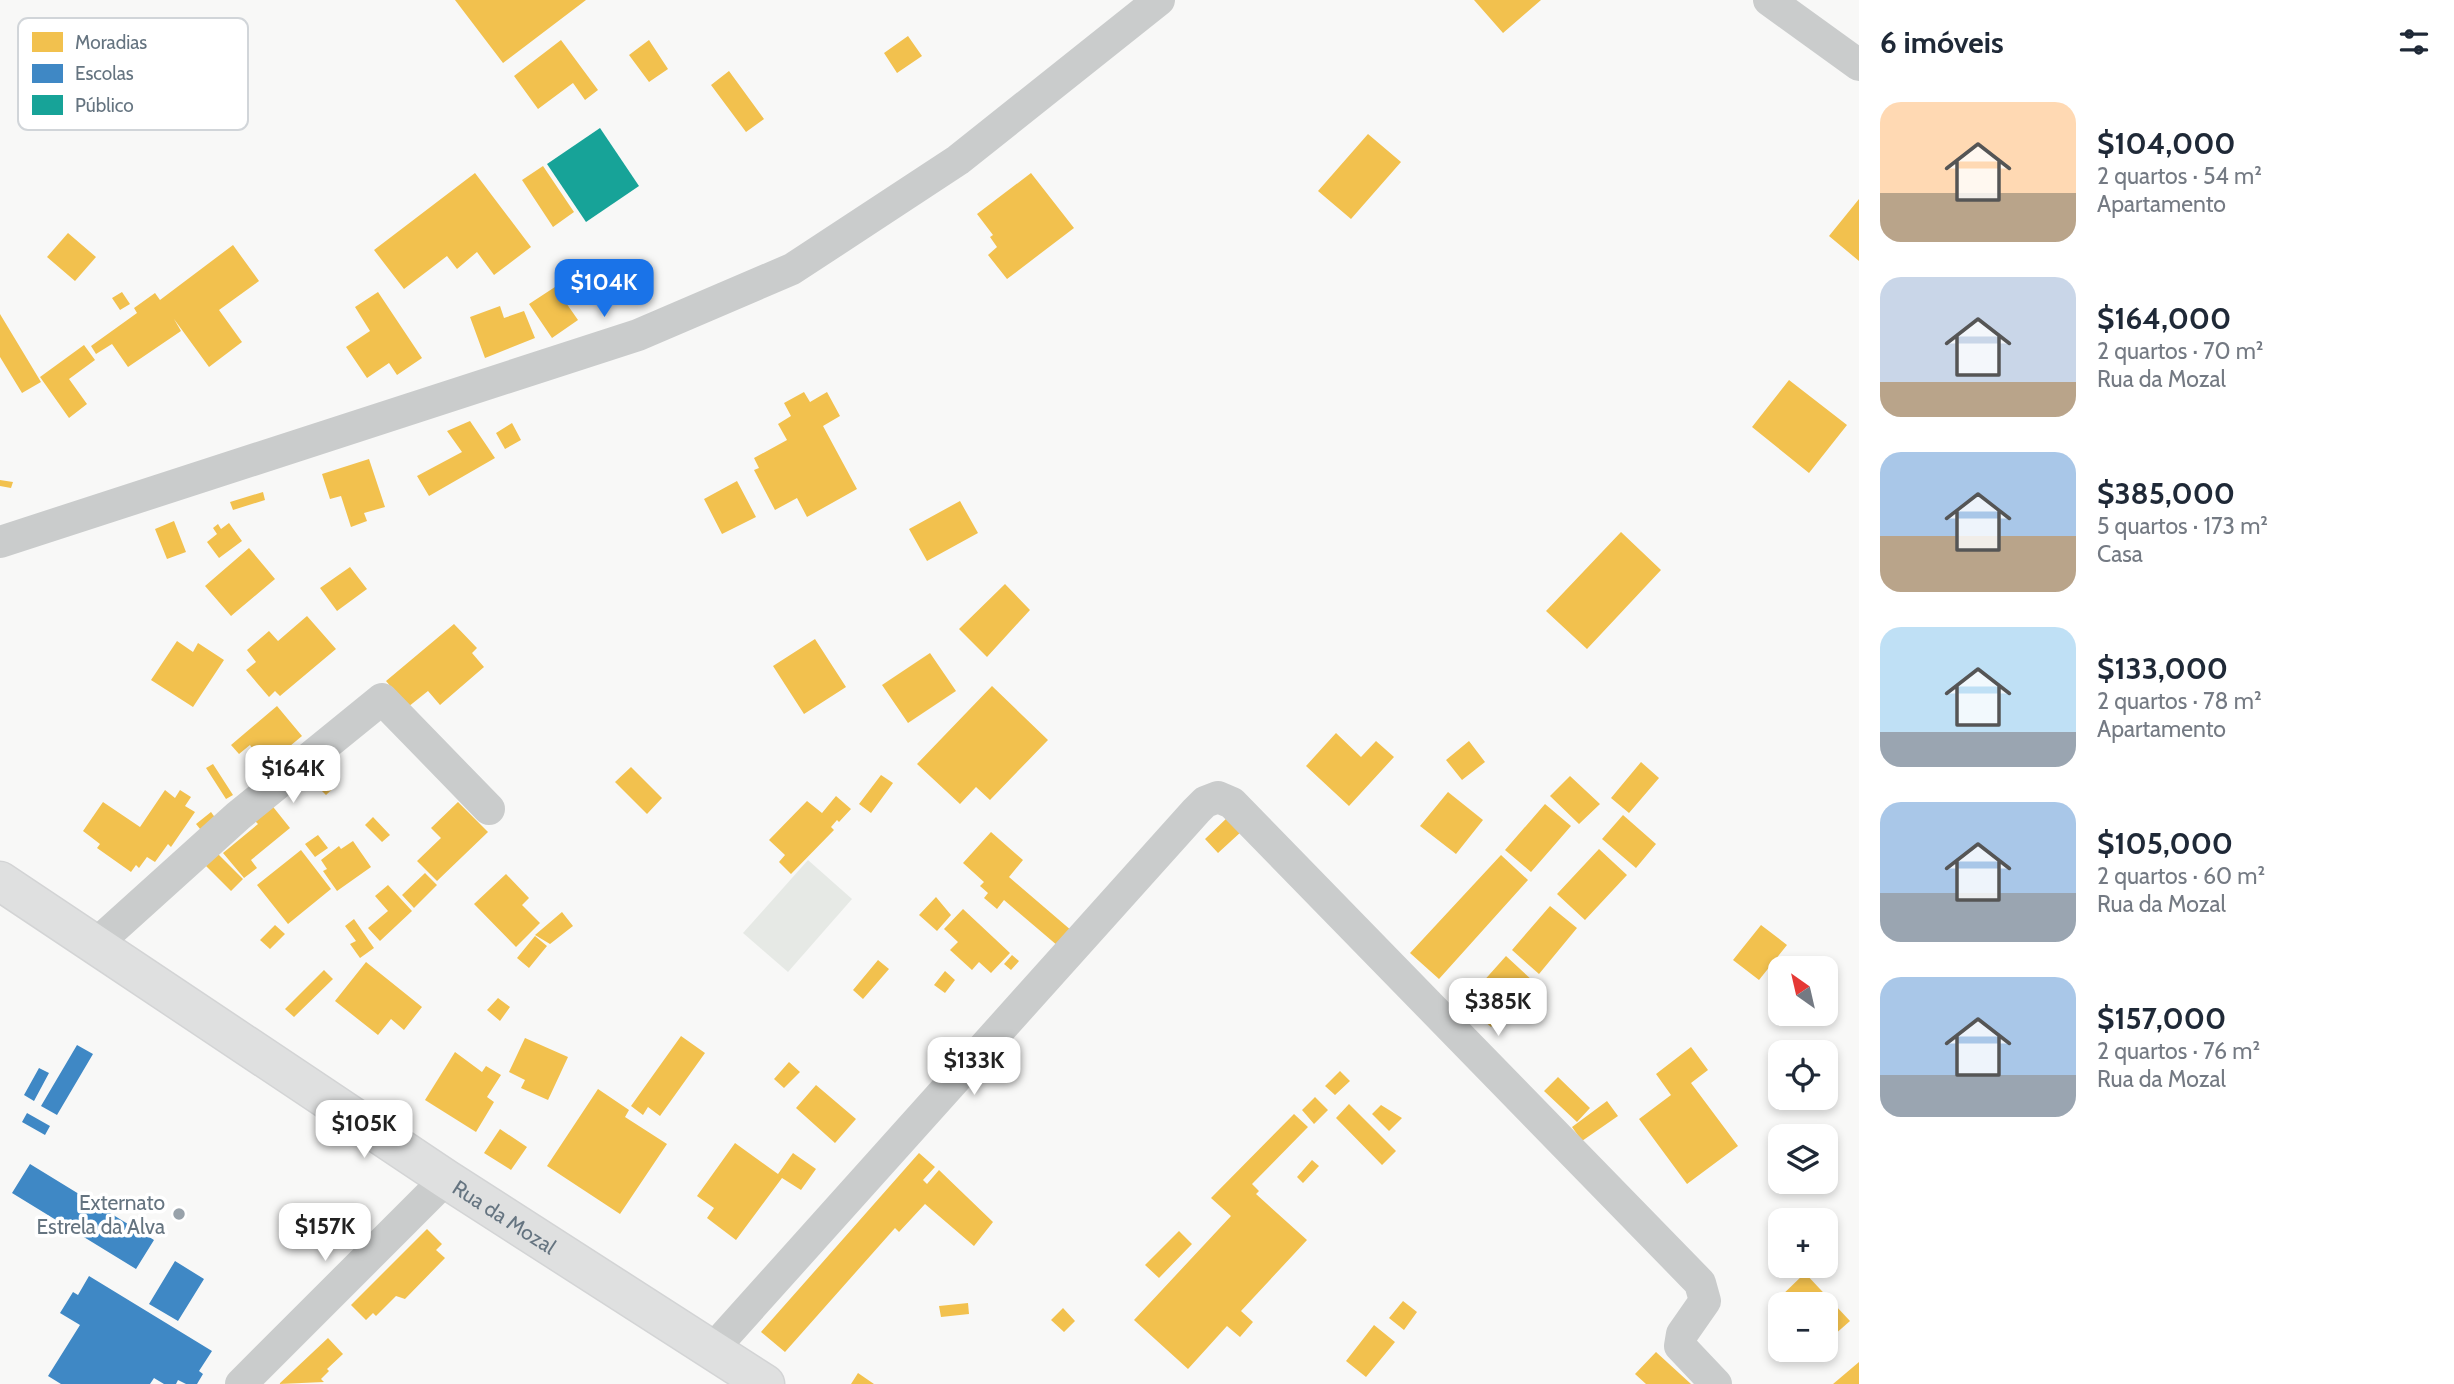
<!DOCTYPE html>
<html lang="pt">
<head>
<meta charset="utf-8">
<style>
	:root { --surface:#fff; --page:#f6f6f7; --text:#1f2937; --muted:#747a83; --accent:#1a73e8 }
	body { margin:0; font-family:Cabin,sans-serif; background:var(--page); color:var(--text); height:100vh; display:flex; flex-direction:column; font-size:26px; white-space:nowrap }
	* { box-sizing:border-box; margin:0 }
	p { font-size:23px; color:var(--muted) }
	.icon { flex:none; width:38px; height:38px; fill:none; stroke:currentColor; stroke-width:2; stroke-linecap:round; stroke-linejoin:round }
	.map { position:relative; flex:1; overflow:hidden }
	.panel { display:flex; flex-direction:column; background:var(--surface); width:595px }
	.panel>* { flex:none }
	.needle { width:46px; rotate:326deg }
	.fabs { position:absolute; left:1768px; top:956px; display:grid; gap:14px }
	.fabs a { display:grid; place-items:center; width:70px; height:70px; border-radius:14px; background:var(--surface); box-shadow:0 4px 10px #0003; font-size:35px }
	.price { position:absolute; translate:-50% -60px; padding:0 16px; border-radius:14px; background:#fff; color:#222; font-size:23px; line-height:46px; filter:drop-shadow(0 2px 4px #0008) }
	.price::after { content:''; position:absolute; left:50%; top:42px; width:21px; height:16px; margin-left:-10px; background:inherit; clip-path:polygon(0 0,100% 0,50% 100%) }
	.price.selected { background:var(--accent); color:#fff }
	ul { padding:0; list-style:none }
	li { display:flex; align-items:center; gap:21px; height:175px; padding:0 21px }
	li span { display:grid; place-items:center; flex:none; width:196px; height:140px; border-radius:21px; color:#555 }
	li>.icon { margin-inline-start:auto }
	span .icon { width:84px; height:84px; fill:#fffc; stroke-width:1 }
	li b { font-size:30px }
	h2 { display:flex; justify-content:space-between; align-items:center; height:84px; padding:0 21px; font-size:30px }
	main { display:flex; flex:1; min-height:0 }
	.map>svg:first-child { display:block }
	.pitch { fill:#e6e9e5 }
	.homes { fill:#f2c14e }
	.schools { fill:#3f88c5 }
	.public { fill:#17a398 }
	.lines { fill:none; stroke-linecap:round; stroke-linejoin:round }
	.secondary-casing { stroke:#d3d4d5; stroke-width:41 }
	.street { stroke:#cacccc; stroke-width:32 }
	.secondary { stroke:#dfe0e0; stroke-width:38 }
	.poi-dot { fill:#98a2aa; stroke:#fff; stroke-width:2.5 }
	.labels { text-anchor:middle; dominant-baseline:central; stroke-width:7; stroke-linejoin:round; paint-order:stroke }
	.poi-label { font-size:21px; fill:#657480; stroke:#fff; text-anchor:end }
	.street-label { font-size:21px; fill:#657480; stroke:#fff }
	.key { fill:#fff; stroke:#d1d5d9; stroke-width:2 }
	.key-label { font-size:19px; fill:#657480 }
</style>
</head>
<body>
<main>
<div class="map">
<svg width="1859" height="1384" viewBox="0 0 1859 1384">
	<rect width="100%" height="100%" fill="#f8f8f7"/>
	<path class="pitch" d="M808 860 852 899 788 972 743 933Z"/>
	<path class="homes" d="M455 0H586L503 63Z
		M1474 0H1541L1503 33Z
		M908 36 922 56 897 73 884 53Z
		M561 40 598 90 585 100 573 83 538 109 514 76Z
		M649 40 668 69 649 82 629 55Z
		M729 71 764 119 746 132 711 85Z
		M1368 134 1401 162 1351 219 1318 191Z
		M543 166 574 212 553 227 522 180Z
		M475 173 531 247 494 275 477 252 457 269 447 256 404 289 374 250Z
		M1031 173 1074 228 1007 279 988 255 997 247 990 237 993 235 977 214Z
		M1859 199V261L1829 236Z
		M68 233 96 257 75 281 47 257Z
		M233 245 259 281 219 310 242 342 209 367 174 319 181 331 128 367 112 344 96 354 91 346 137 313 134 308 155 293 160 300Z
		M555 287 578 320 552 338 529 304Z
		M122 292 130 304 120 310 112 298Z
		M378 292 422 358 397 375 389 363 367 378 346 347 370 331 355 307Z
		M500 306 504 318 524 311 535 338 485 358 470 317Z
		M0 314 41 382 22 393 0 357Z
		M84 345 95 360 69 379 87 404 69 418 40 377Z
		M1789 380 1847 425 1809 473 1752 427Z
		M804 392 810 402 827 392 840 416 823 426 857 489 807 517 797 498 775 510 754 470 759 468 754 458 787 440 778 424 791 416 784 403Z
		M470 421 495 458 429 496 417 476 462 452 447 431Z
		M512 423 521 440 505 449 496 433Z
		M369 459 385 507 364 513 367 521 351 527 341 496 330 499 322 474Z
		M0 480 13 482 11 488 0 486Z
		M737 481 756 517 722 534 704 499Z
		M263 492 265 500 233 510 230 502Z
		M960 501 978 533 927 561 909 529Z
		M174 521 186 552 167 559 155 529Z
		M229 523 242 541 219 558 207 542 217 534 213 528 218 524 221 529Z
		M1621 532 1661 570 1587 649 1546 611Z
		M249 548 275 579 231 616 205 586Z
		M350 567 367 589 337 611 320 588Z
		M1005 584 1030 610 987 657 959 629Z
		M307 616 336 649 280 696 275 691 269 697 246 670 256 662 247 650 269 631 278 641Z
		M454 624 477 648 472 653 484 667 440 705 428 691 408 707 386 681Z
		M815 639 846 687 804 714 773 666Z
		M177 641 193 652 198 643 224 660 193 707 151 680Z
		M930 653 956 691 908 723 882 685Z
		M992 686 1048 740 990 800 976 787 960 804 917 764Z
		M277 706 302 736 272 761 260 745 254 751 250 745 239 754 231 745Z
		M1336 733 1361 757 1376 741 1394 757 1349 806 1306 766Z
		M1469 741 1485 762 1462 780 1446 760Z
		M1641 762 1659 778 1629 813 1611 798Z
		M213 764 233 795 226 799 206 768Z
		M631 767 662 798 647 814 615 782Z
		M328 774 338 784 326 795 316 785Z
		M881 775 893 783 871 813 859 804Z
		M1570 776 1600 804 1579 824 1550 796Z
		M165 790 175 798 180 790 191 797 185 806 195 812 171 847 168 844 155 862 147 857 139 868 136 865 131 872 97 848 100 844 83 831 103 802 140 827Z
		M1448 792 1483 820 1456 854 1420 826Z
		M836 796 851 809 839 822 837 820 831 827 834 830 791 874 779 862 785 855 769 840 807 801 822 813Z
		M458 802 488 832 437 881 417 861 441 838 431 828Z
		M270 803 290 828 251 860 257 868 244 878 223 853 258 824 252 818Z
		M1545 804 1571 826 1531 872 1505 850Z
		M211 812 219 823 205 835 196 824Z
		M1623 815 1656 844 1636 868 1602 839Z
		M1229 816 1242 831 1218 853 1205 839Z
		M373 817 390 835 382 842 365 825Z
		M991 832 1023 860 1009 877 1072 931 1058 946 1004 900 997 909 984 898 988 893 980 886 984 882 963 863Z
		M318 835 328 848 315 857 305 844Z
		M353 841 371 867 337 891 323 871 327 869 321 860 339 846 341 849Z
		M1599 849 1627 875 1585 920 1557 894Z
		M214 850 243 879 231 891 202 862Z
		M301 850 331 889 288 924 257 885Z
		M1501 855 1528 880 1439 979 1410 953Z
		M425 873 437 885 414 908 402 895Z
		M506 874 529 898 522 905 540 923 516 947 474 904Z
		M388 885 412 911 380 941 368 928 388 911 375 896Z
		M936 897 951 915 937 931 919 915Z
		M1550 906 1577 928 1539 974 1512 950Z
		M963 909 1010 953 991 973 979 962 972 970 950 950 958 942 944 929Z
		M562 912 573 926 550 944 535 935Z
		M354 919 374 948 360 958 350 944 356 941 345 926Z
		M275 925 285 934 270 949 260 940Z
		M1761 925 1787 945 1759 980 1733 960Z
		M535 936 547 946 529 968 517 958Z
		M1012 955 1019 961 1011 970 1004 964Z
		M1506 956 1533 981 1491 1027 1464 1003Z
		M878 960 889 969 863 999 853 990Z
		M366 962 422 1007 404 1030 391 1019 378 1035 335 1001Z
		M324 970 333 979 294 1017 285 1009Z
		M945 971 955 980 945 993 934 985Z
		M498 998 510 1007 500 1021 487 1010Z
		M681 1036 705 1053 660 1116 648 1107 643 1115 631 1106Z
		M525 1038 568 1057 548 1100 521 1088 525 1080 509 1072Z
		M1691 1047 1708 1070 1691 1083 1738 1146 1687 1184 1639 1119 1671 1095 1656 1074Z
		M455 1052 482 1072 486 1066 501 1075 487 1097 494 1102 476 1132 425 1100Z
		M789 1062 800 1072 784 1088 774 1079Z
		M1340 1071 1350 1081 1335 1095 1325 1086Z
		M1558 1077 1590 1108 1577 1122 1544 1091Z
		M816 1085 856 1119 835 1143 796 1108Z
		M598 1089 629 1110 625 1117 667 1144 620 1214 547 1166Z
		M1315 1097 1328 1110 1314 1124 1302 1110Z
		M1607 1101 1618 1116 1582 1141 1572 1127Z
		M1349 1104 1396 1151 1382 1165 1336 1118Z
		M1381 1105 1402 1118 1389 1131 1372 1114Z
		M1294 1114 1308 1127 1252 1184 1259 1191 1256 1194 1307 1240 1241 1311 1253 1322 1240 1337 1227 1326 1188 1369 1134 1320 1231 1216 1211 1198Z
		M500 1129 527 1147 511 1170 484 1153Z
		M735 1143 778 1174 793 1153 816 1169 801 1190 782 1178 736 1240 707 1218 714 1208 697 1196Z
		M919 1153 935 1167 923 1180 927 1184 939 1170 993 1222 974 1246 925 1204 899 1232 895 1228 785 1352 761 1332Z
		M1312 1160 1319 1166 1303 1183 1297 1177Z
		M427 1229 442 1244 436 1250 445 1258 405 1299 396 1296 376 1316 373 1313 366 1320 351 1305Z
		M1179 1231 1192 1244 1159 1278 1145 1265Z
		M1805 1273 1850 1321 1825 1343V1304H1778L1776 1301Z
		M1403 1301 1417 1312 1404 1330 1389 1318Z
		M968 1303 969 1314 941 1317 939 1306Z
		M1063 1308 1075 1321 1064 1332 1051 1320Z
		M1374 1325 1395 1342 1366 1377 1346 1361Z
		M328 1338 343 1354 327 1369 329 1371 321 1379 324 1382 279 1384Z
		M1656 1352 1691 1384H1646L1635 1374Z
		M1859 1362V1384H1833Z
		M858 1373 874 1384H851Z"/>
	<path class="schools" d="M77 1045 93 1054 57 1115 41 1106Z
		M39 1068 49 1073 34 1101 24 1095Z
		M27 1113 50 1126 45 1135 22 1122Z
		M30 1164 154 1240 136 1269 12 1193Z
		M175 1261 204 1279 178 1321 149 1304Z
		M89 1276 212 1351 199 1371 203 1374 197 1384H186L178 1380 176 1384H164L154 1378 150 1384H61L48 1376 80 1325 60 1313 73 1292 78 1295Z"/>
	<path class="public" d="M600 128 639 186 586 222 547 164Z"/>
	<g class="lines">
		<defs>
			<g id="secondary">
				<path id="s1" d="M0 881 446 1179 765 1384"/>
			</g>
		</defs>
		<use href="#secondary" class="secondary-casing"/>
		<path class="street" d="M1769 0 1859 65
			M0 542 638 335 792 269 958 160 1159 0
			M95 945 238 816 382 699 489 809
			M713 1349 1196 811 1205 802 1218 797 1232 803 1700 1283 1705 1301 1682 1334 1680 1346 1716 1384
			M241 1384 446 1179"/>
		<use href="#secondary" class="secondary"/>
	</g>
	<circle class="poi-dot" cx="179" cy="1214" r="7"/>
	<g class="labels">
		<g class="poi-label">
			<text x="165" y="1202">Externato<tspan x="165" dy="24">Estrela da Alva</tspan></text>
		</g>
		<g class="street-label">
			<text stroke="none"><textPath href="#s1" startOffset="606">Rua da Mozal</textPath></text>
		</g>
	</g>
	<rect x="18" y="18" width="230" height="112" rx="10" class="key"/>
	<rect x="32" y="32" width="31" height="20" fill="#f2c14e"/>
	<rect x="32" y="64" width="31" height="19" fill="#3f88c5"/>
	<rect x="32" y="95" width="31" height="20" fill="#17a398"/>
	<g class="key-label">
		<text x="75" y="49">Moradias</text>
		<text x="75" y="80">Escolas</text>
		<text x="75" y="112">Público</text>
	</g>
</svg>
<div class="fabs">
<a><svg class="needle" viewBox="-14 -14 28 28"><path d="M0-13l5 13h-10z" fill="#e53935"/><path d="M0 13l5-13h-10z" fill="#747a83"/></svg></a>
<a><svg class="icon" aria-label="locate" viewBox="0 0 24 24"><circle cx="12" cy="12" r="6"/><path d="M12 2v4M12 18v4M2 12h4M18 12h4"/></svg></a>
<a><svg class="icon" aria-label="layers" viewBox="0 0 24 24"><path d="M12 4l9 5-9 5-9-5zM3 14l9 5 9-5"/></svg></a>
<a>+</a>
<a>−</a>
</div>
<b class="price selected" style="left:604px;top:319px">$104K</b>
<b class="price" style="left:293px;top:805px">$164K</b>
<b class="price" style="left:1498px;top:1038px">$385K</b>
<b class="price" style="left:974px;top:1097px">$133K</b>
<b class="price" style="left:364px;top:1160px">$105K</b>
<b class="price" style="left:325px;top:1263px">$157K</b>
</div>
<section class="panel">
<h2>6 imóveis<svg class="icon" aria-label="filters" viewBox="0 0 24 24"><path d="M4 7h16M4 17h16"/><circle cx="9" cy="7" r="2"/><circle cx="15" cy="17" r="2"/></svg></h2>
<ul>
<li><span style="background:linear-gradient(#ffd9b3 65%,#b9a48a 0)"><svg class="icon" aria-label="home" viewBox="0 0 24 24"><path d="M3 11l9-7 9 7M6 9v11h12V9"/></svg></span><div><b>$104,000</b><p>2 quartos · 54 m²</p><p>Apartamento</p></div></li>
<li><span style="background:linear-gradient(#c9d6e8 75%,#b9a48a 0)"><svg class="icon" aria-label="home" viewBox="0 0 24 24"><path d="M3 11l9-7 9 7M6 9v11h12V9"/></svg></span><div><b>$164,000</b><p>2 quartos · 70 m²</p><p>Rua da Mozal</p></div></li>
<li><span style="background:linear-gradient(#a9c7e8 60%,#b9a48a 0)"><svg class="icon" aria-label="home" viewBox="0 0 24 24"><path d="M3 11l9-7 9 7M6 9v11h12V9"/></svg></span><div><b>$385,000</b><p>5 quartos · 173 m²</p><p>Casa</p></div></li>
<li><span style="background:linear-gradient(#bfe0f5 75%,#9aa5b1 0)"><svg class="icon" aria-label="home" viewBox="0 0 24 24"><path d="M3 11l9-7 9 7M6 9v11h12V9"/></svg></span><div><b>$133,000</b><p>2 quartos · 78 m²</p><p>Apartamento</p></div></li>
<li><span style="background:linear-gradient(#a9c7e8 65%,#9aa5b1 0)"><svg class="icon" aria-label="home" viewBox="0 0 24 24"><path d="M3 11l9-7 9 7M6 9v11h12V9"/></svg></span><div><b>$105,000</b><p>2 quartos · 60 m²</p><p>Rua da Mozal</p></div></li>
<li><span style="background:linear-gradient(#a9c7e8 70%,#9aa5b1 0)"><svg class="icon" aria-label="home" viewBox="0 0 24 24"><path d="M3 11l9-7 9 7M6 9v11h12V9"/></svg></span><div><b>$157,000</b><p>2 quartos · 76 m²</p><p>Rua da Mozal</p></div></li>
</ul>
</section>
</main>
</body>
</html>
